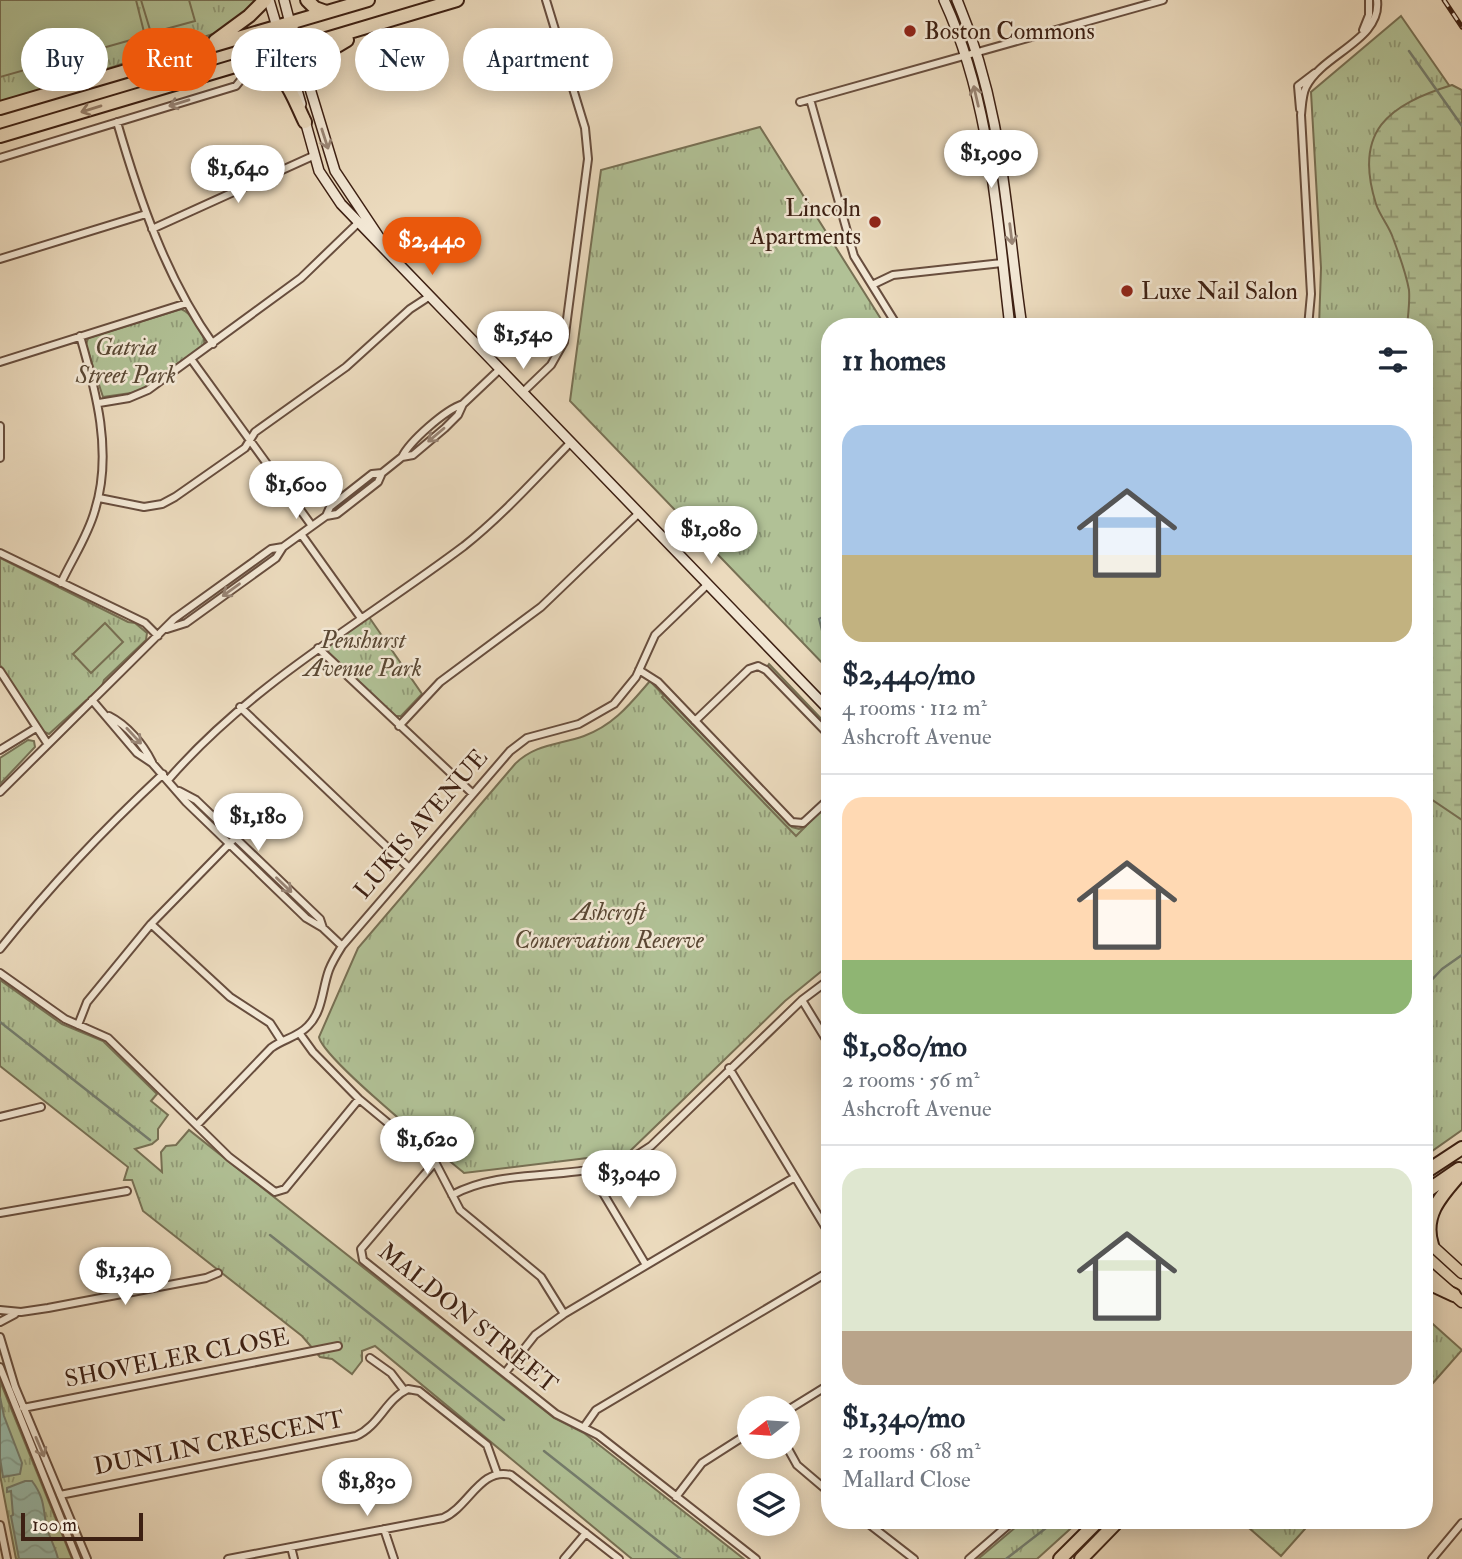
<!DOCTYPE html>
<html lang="en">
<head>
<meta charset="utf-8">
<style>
	:root { --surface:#fff; --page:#f2f2f3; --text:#1f2937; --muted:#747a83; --line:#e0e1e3; --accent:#ea580c }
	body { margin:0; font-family:"IM FELL Double Pica",serif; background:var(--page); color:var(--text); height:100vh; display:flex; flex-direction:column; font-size:26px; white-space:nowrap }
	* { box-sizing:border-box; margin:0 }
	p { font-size:23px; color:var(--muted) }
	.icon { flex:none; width:38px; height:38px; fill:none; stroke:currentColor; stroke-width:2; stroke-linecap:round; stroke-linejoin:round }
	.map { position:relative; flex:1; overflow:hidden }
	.panel { position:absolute; left:821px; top:318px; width:612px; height:1211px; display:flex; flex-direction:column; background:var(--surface); border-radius:28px; box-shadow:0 4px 18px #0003 }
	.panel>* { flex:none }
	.top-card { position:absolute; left:21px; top:28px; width:665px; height:63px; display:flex; gap:14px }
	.needle { width:46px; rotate:253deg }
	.fabs { position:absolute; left:737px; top:1396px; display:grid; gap:14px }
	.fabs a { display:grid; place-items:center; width:63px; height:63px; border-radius:50%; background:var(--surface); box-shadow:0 4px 18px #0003; font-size:35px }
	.scale { position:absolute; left:21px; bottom:18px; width:122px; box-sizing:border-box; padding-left:7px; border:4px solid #3d2013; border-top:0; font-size:19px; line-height:24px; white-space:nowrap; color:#3d2013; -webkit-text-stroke:5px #f2e7d4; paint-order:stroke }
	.price { position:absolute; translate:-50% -60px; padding:0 16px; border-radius:24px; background:#fff; color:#222; font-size:23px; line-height:46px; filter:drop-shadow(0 2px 4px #0008) }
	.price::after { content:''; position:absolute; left:50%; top:42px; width:21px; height:16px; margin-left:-10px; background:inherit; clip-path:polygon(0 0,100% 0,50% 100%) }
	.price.selected { background:var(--accent); color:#fff }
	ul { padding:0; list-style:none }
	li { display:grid; align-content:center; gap:14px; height:371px; padding:0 21px }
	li+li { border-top:2px solid var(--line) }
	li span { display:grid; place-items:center; height:217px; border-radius:21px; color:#555 }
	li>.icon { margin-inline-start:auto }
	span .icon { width:126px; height:126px; fill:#fffc; stroke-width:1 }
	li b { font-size:30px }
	h2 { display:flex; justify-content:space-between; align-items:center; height:84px; padding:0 21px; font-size:30px }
	.tag { padding:0 24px; border-radius:32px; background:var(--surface); box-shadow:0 4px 18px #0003; font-size:24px; line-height:63px }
	.tag.selected { background:var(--accent); color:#fff }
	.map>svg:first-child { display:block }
	.grass { fill:url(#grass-tufts); stroke:#777054; stroke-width:2 }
	.wetland { fill:url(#wetland-marsh); stroke:#777054; stroke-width:2 }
	.garden { fill:url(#garden-dots); stroke:#777054; stroke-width:2 }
	.pitch { fill:#b1c196; stroke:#777054; stroke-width:2 }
	.water { fill:url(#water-waves); stroke:#747d6e; stroke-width:2 }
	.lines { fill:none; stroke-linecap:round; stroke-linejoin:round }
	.stream { stroke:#747d6e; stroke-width:2.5 }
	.street-casing { stroke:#684e3e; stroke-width:10 }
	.secondary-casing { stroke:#3d2013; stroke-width:12 }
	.primary-casing { stroke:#3d2013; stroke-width:13 }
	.highway-casing { stroke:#3d2013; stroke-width:16 }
	.street { stroke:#f2e7d4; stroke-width:6 }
	.secondary { stroke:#f2e7d4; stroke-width:9 }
	.primary { stroke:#ebdabd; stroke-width:10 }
	.highway { stroke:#ebdabd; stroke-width:12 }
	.rail-casing { stroke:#3d2013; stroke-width:5 }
	.rail { stroke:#f2e7d4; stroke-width:2.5; stroke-dasharray:8; stroke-linecap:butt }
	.oneway { stroke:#988474 }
	.oneway2 { stroke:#947d68 }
	.poi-dot { fill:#8f2418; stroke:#f2e7d4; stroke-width:2.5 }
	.labels { text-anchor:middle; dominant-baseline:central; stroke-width:5; stroke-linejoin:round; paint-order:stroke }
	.poi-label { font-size:24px; fill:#3d2013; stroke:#f2e7d4; text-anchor:start }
	.park-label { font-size:24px; font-style:italic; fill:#5a4834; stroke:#f2e7d4 }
	.street-label { font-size:24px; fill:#3d2013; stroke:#f2e7d4 }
</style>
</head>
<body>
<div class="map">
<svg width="1462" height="1559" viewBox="0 0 1462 1559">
	<defs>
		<pattern id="grass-tufts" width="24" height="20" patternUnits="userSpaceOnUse" patternTransform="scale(1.75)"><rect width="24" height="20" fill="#b1c196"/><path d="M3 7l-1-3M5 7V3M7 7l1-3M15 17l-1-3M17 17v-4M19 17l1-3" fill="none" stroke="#919c79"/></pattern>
		<pattern id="wetland-marsh" width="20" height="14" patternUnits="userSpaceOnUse" patternTransform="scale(1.75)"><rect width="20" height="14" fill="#b1c196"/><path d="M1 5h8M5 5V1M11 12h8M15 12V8" fill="none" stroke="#919c79"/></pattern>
		<pattern id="garden-dots" width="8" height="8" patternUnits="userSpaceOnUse" patternTransform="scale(1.75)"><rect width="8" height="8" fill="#b1c196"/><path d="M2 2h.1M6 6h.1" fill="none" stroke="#919c79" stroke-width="1.8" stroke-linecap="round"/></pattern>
		<pattern id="water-waves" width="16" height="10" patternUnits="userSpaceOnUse" patternTransform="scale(1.75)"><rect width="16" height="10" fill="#99bbab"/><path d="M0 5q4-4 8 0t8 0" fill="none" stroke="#85a092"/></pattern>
	</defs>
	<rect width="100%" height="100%" fill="#ebdabd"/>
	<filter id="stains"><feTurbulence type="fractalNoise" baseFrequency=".00286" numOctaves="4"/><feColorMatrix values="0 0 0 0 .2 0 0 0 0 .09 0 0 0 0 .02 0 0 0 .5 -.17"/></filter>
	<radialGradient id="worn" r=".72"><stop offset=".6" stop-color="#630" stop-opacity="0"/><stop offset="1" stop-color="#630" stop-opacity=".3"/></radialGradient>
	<path class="grass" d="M0 0H256L257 3 231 28 0 104Z
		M1401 16 1462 104V1130L1425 1156 1424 327H1319L1321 268 1311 92Z
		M760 127 886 327H830L829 670 570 401 601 170Z
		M181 309C192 313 206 334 204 345L138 392 103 397 86 345 88 338Z
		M0 558 128 622 135 623 147 633 146 640 104 680 102 686 49 734 40 730 0 665Z
		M369 617 422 694 401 716H394L328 652 330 645Z
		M650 681 796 835 829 803V965L785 1001 628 1153 464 1173C440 1153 323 1059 319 1037L358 948 515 764C535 744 558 745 584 736 614 725 630 704 650 681Z
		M28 740 34 741 35 747 0 784V758Z
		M0 980 62 1024 103 1041 157 1094 151 1101 168 1115 158 1129V1139L152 1144 135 1149 162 1172 161 1152 166 1146 176 1145 189 1130 554 1418 584 1433 744 1559H632L375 1346 362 1351V1361L352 1374 332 1359 320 1357 302 1336 143 1211 132 1180H124L128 1167 0 1066Z
		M1425 1317 1462 1350 1425 1392Z
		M0 1381 72 1559H16L0 1475Z
		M1023 1521H1079L1037 1559H978Z
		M1241 1521H1312L1281 1556Z"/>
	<path class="wetland" d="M1452 85 1462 90V820L1425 795 1424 327H1407C1408 315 1410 302 1409 290 1406 273 1399 254 1393 238 1389 226 1380 216 1376 204 1353 131 1388 105 1452 85Z"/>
	<path class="garden" d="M769 664 829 727V732L767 667Z
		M664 695 792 827 799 829 806 826 796 836 662 697Z"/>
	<path class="pitch" d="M0 0H136L145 36 0 77Z
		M141 0H189L195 21 151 33Z
		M105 623 123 642 91 673 73 654Z"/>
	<path class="water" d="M829 613H830L829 644 824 639 819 619Z
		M0 1397 4 1416 22 1463 20 1474 3 1477 0 1458Z
		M25 1481H32C47 1501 42 1512 48 1531 51 1541 56 1549 58 1559H19L11 1516 13 1515 11 1491 7 1492V1488Z"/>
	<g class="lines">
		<path class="stream" d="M1409 51 1462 126
			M1424 988 1442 969 1462 955
			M0 1022 150 1140
			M270 1235 504 1420
			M544 1451 681 1559
			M1006 1559 1055 1521"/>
		<defs>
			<path id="street" d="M1363 30 1369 15V0
				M810 99 854 256 898 327
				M800 102 1163 0
				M1300 109 1298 86 1315 73
				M117 122C139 198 166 278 213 344
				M0 158 236 86 255 62
				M152 229 313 156
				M0 259 146 214
				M872 285 893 275 1002 263
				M1308 327 1311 294 1301 115C1302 106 1302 95 1306 87 1322 54 1382 40 1377 0
				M191 359 312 526
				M0 362 187 303
				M523 392 551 365 564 342 588 159 585 128 546 0
				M99 403 129 398 148 390 301 278 358 223
				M0 426V458
				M402 457C410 441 445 410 463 404
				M99 498 144 507 162 504 175 497 245 448 255 432 346 367 410 309 430 296
				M326 516 337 514 378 482 382 473 402 457 413 455 445 428 458 415 463 404 500 369
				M301 534 361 618
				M0 553 145 623 158 636
				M61 583C72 559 88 536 95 510 113 453 96 391 80 336
				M167 629 186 623 276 558 283 547 326 516 330 507 372 474 382 473
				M318 648 473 794
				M639 670 658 682 792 822 803 823 830 798
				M0 671 47 743
				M92 700 137 753 152 763 186 802 306 918 323 928 342 946
				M240 707 409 868
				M109 716C127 725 143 744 152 762
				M695 721 749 669 758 666 766 670 830 736
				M399 726 440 682 541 607 639 513
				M0 750 36 728
				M168 780C252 683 363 622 464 546 502 516 537 477 571 442
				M179 791 196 800 320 919 323 928
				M0 792 174 619 271 549 283 547
				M151 924 230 997 270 1023 281 1040
				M0 949C50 886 104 829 163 774
				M0 973 65 1019 108 1038 229 1157 275 1192 285 1189 359 1099
				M802 1000 830 1046
				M78 1025 87 1002 151 924 235 838
				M300 1034 313 1052 359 1099 435 1162 460 1210 541 1277 564 1314
				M729 1068 830 1235
				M0 1117 41 1107
				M197 1125 271 1048C283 1039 298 1037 308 1026 323 1011 322 989 329 970 332 962 337 954 342 946L510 751 527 738 579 724 614 704 636 677 655 635 708 584
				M435 1162 361 1249 363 1260 556 1414 598 1435 756 1559
				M588 1168 646 1265
				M452 1195C513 1162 594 1188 651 1146L802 1000 830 979
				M0 1213 127 1191
				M0 1310 21 1312 48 1308 206 1278 218 1273
				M0 1322 15 1314
				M0 1337 15 1387 87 1559
				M370 1358 391 1373 404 1390
				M0 1367 77 1559
				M505 1373 535 1335 564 1314 795 1177
				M23 1408 338 1346
				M788 1410 830 1384
				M584 1427 596 1410 830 1271
				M787 1447 797 1465 830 1493
				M60 1495 356 1436C379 1426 386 1399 408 1389L419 1391 487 1445 497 1473
				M676 1497 702 1463 749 1433
				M865 1521 914 1559
				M0 1525 7 1559
				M384 1529 394 1559
				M291 1547 294 1559
				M228 1559 443 1518C469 1507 480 1467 511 1475L619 1559
				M564 1559 586 1533
				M969 1559 1013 1521
				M1432 1559 1462 1523"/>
			<path id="secondary" d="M269 0 277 27
				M284 0 290 23
				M944 0C991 102 997 218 1010 327
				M957 0C1004 111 1005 211 1022 327
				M298 49 335 171 381 240
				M286 52 301 104
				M304 117 319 171 341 204 830 711"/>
			<path id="primary" d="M1428 1242 1462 1273
				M1424 1269 1462 1302"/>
			<path id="highway" d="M307 0 315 8 326 12
				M290 23 298 49
				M277 27 286 52
				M215 41 249 16 265 0
				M256 61C284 65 294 100 305 122
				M304 74 315 59 347 40
				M0 108 368 0
				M0 136 457 0
				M1424 1173 1462 1148
				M1424 1193 1459 1169
				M1432 1245C1422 1214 1443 1194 1462 1172
				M1424 1281 1454 1295
				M1060 1559 1098 1521
				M1081 1559 1118 1521"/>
		</defs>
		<use href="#street" class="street-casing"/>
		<use href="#secondary" class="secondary-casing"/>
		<use href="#primary" class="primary-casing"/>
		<use href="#highway" class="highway-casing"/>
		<use href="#street" class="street"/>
		<use href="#secondary" class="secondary"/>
		<use href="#primary" class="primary"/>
		<use href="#highway" class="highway"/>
		<defs>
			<path id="rail" d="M1444 0 1462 27"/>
		</defs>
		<use href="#rail" class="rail-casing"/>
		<use href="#rail" class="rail"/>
	</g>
	<defs><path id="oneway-shaft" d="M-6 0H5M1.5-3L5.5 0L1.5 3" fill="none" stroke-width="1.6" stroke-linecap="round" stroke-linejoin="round" transform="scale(1.75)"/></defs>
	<g class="oneway">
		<use href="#oneway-shaft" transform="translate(976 96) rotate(-103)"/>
		<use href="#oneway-shaft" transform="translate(179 103) rotate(163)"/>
		<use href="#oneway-shaft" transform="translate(325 139) rotate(72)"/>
		<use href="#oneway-shaft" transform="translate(1011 234) rotate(83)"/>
		<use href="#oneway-shaft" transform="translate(436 435) rotate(140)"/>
		<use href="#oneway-shaft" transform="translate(231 590) rotate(144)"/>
		<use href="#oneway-shaft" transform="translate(134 736) rotate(47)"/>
		<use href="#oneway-shaft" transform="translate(284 885) rotate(44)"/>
		<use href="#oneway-shaft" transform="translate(40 1447) rotate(67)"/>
	</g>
	<use class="oneway2" href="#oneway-shaft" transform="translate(91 109) rotate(163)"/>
	<g class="poi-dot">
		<circle cx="910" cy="31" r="7"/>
		<circle cx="875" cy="222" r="7"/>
		<circle cx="1127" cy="291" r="7"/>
	</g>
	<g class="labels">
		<g class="poi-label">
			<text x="924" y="31">Boston Commons</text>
			<text x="861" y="208" text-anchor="end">Lincoln<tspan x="861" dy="28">Apartments</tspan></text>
			<text x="1141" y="291">Luxe Nail Salon</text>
		</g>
		<g class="park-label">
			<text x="126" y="347">Gatria<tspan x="126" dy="28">Street Park</tspan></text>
			<text x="363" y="640">Penshurst<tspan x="363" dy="28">Avenue Park</tspan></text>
			<text x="609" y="912">Ashcroft<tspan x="609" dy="28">Conservation Reserve</tspan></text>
		</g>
		<g class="street-label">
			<text transform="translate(421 824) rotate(-49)">LUKIS AVENUE</text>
			<text transform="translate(468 1318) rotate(39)">MALDON STREET</text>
			<text transform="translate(177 1358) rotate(-11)">SHOVELER CLOSE</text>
			<text transform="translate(219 1443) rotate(-11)">DUNLIN CRESCENT</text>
		</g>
	</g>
	<rect width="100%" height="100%" filter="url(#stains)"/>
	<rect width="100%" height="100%" fill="url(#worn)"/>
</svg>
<div class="fabs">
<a><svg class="needle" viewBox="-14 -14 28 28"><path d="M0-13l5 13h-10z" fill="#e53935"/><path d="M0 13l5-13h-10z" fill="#747a83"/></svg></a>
<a><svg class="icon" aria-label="layers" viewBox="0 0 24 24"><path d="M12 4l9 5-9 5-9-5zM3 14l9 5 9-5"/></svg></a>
</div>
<div class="scale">100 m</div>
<b class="price" style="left:991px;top:190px">$1,090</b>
<b class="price" style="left:238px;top:205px">$1,640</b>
<b class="price selected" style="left:432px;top:277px">$2,440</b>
<b class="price" style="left:523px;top:371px">$1,540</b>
<b class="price" style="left:296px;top:521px">$1,600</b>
<b class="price" style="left:711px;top:566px">$1,080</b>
<b class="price" style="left:258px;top:853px">$1,180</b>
<b class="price" style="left:427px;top:1176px">$1,620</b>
<b class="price" style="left:629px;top:1210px">$3,040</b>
<b class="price" style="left:125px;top:1307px">$1,340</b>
<b class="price" style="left:367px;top:1518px">$1,830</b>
<div class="top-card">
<a class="tag">Buy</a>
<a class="tag selected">Rent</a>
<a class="tag">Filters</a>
<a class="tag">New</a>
<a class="tag">Apartment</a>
</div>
<section class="panel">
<h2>11 homes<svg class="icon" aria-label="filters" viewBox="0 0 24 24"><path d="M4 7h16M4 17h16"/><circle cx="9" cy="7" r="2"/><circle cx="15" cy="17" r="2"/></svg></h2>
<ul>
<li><span style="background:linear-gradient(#a9c7e8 60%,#c2b280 0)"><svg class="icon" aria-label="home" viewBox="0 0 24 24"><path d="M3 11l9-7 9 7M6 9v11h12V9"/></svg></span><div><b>$2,440/mo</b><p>4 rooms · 112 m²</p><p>Ashcroft Avenue</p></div></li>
<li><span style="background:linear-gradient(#ffd9b3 75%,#8fb573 0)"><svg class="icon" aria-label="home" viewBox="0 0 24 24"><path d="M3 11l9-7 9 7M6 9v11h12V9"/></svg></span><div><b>$1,080/mo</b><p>2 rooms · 56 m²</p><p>Ashcroft Avenue</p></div></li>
<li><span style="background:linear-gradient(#dfe7d0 75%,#b9a48a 0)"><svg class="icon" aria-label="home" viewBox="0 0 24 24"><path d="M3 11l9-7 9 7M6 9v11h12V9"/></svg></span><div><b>$1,340/mo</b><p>2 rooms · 68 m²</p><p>Mallard Close</p></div></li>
</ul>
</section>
</div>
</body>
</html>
